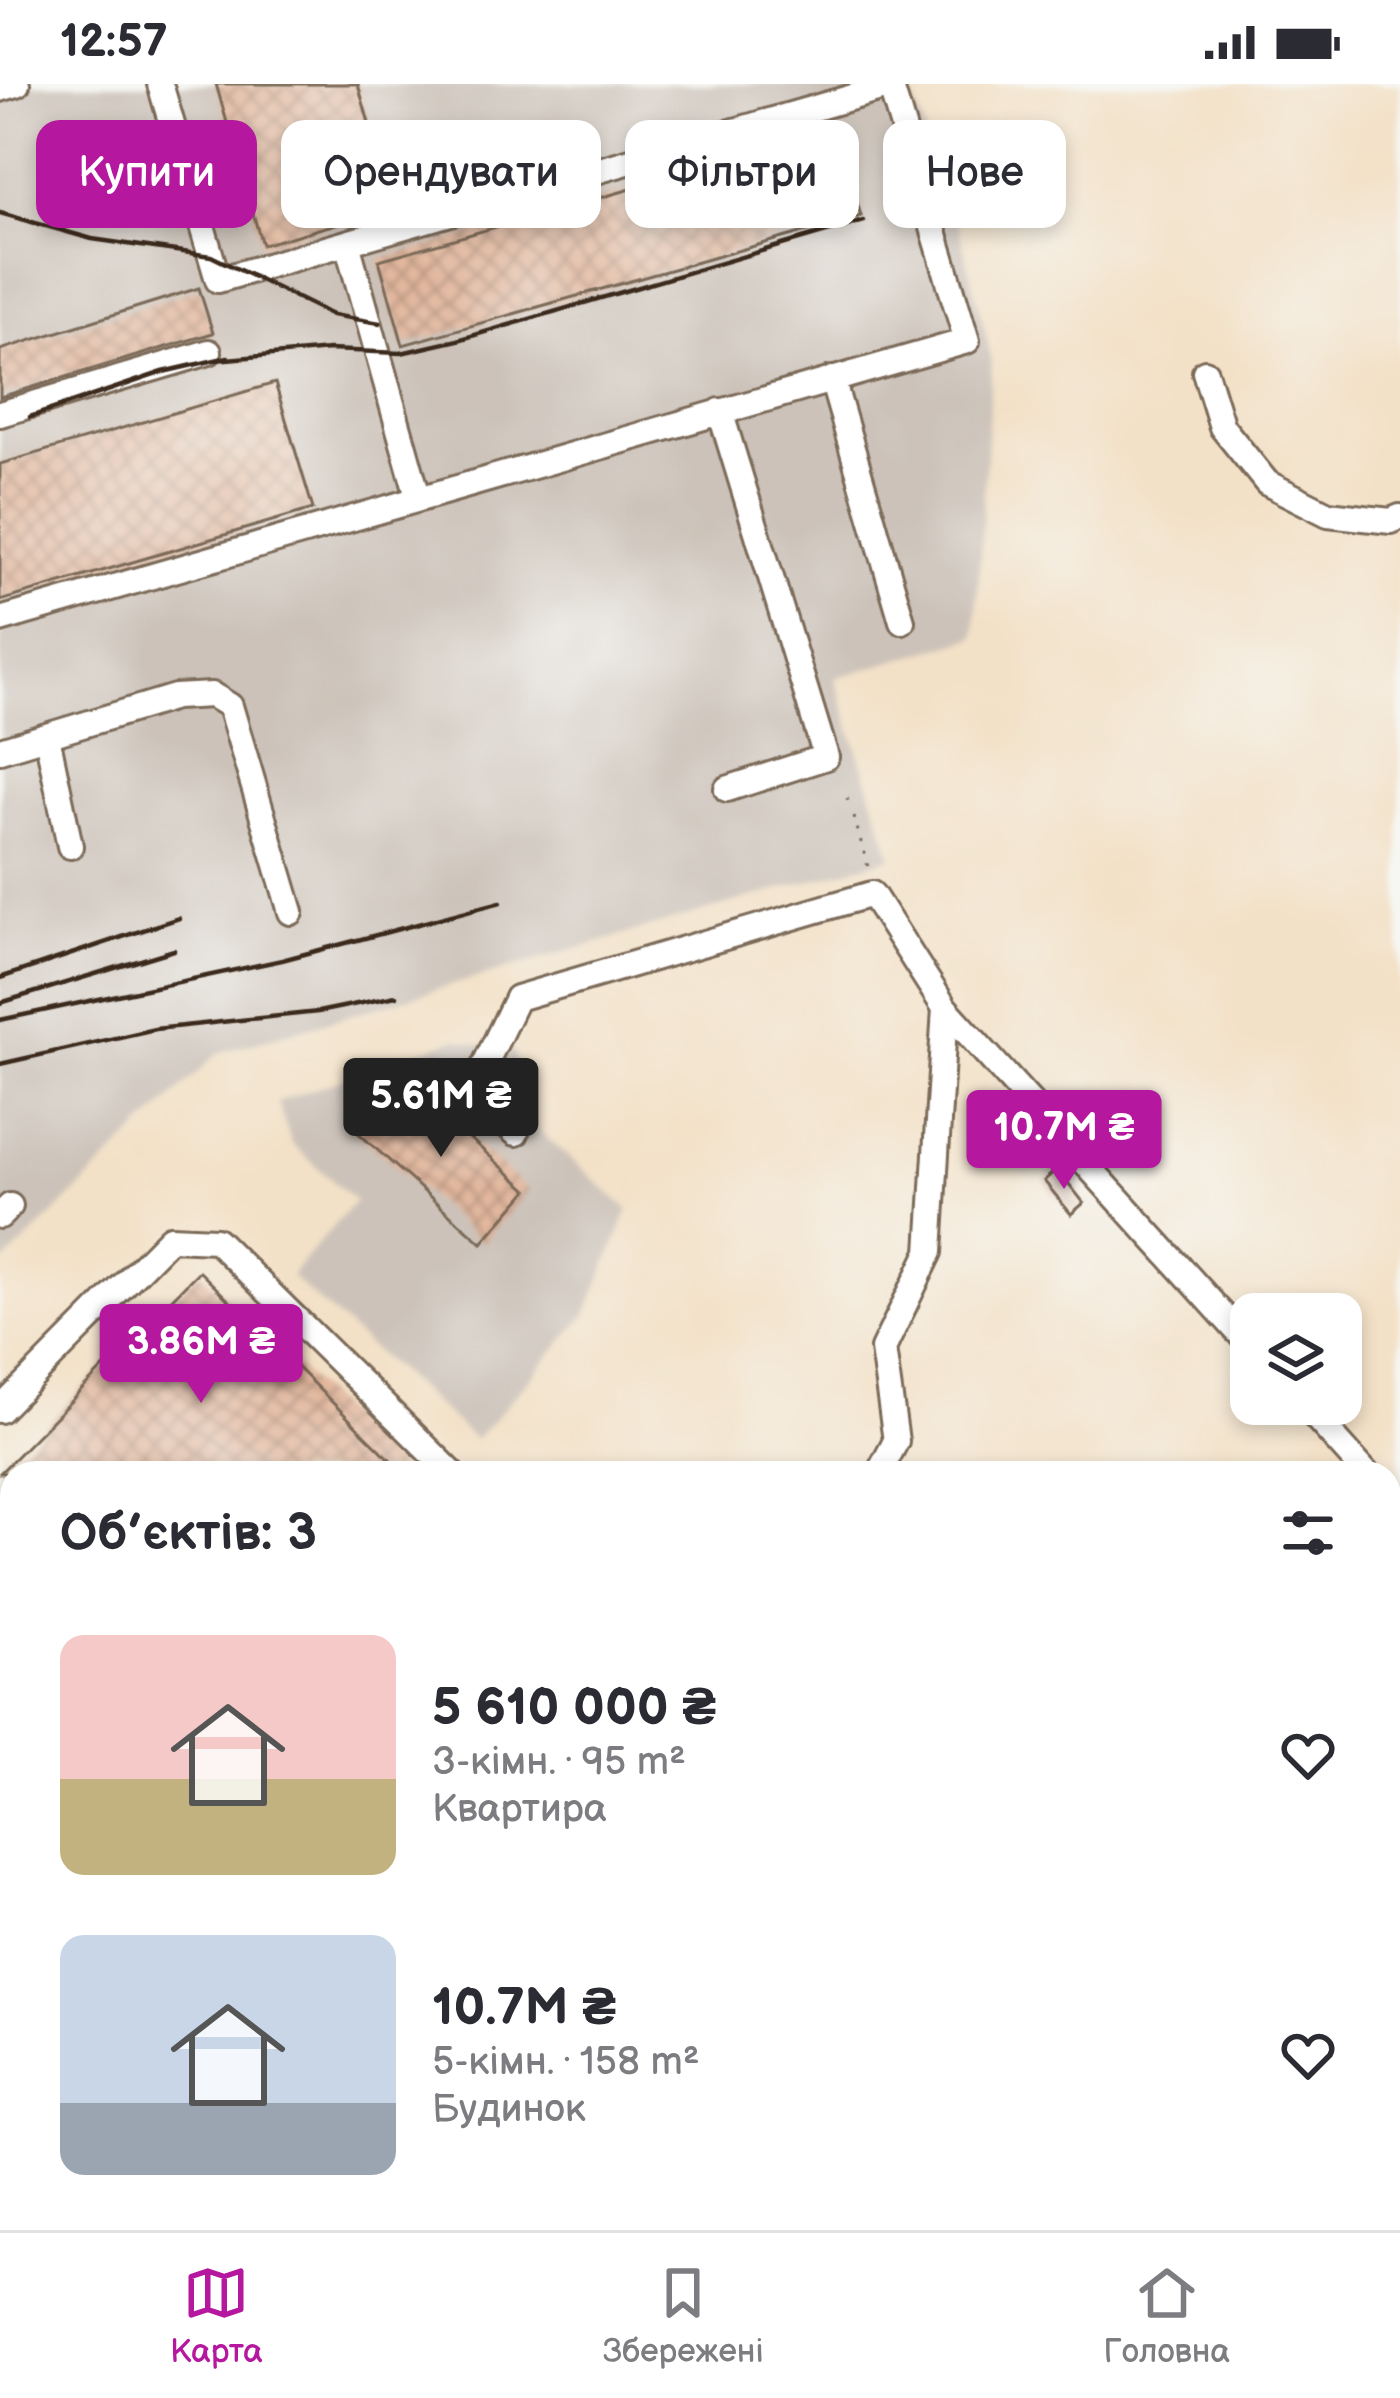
<!DOCTYPE html>
<html lang="uk">
<head>
<meta charset="utf-8">
<style>
	:root { --surface:#fff; --page:#f7f7f7; --text:#2b2b33; --muted:#7c7c81; --line:#e1e1e2; --accent:#b5179e }
	body { margin:0; font-family:"Balsamiq Sans",sans-serif; background:var(--page); color:var(--text); height:100vh; display:flex; flex-direction:column; font-size:45px; white-space:nowrap }
	* { box-sizing:border-box; margin:0 }
	p { font-size:39px; color:var(--muted) }
	.icon { flex:none; width:66px; height:66px; fill:none; stroke:currentColor; stroke-width:2; stroke-linecap:round; stroke-linejoin:round }
	.map { position:relative; flex:1; overflow:hidden }
	.drawer { position:absolute; left:0px; top:1377px; width:1401px; height:771px; display:flex; flex-direction:column; background:var(--surface); border-radius:36px 36px 0 0; box-shadow:0 6px 18px #0003 }
	.drawer>* { flex:none }
	.guide { position:absolute; left:36px; top:36px; width:1329px; height:108px; display:flex; gap:24px }
	.tools { position:absolute; left:1230px; top:1209px; display:grid; gap:24px }
	.tools a { display:grid; place-items:center; width:132px; height:132px; border-radius:24px; background:var(--surface); box-shadow:0 6px 18px #0003; font-size:60px }
	.price { position:absolute; translate:-50% -102px; padding:0 27px; border-radius:12px; background:var(--accent); color:#fff; font-size:39px; line-height:78px; filter:drop-shadow(0 3px 6px #0008) }
	.price::after { content:''; position:absolute; left:50%; top:72px; width:36px; height:27px; margin-left:-18px; background:inherit; clip-path:polygon(0 0,100% 0,50% 100%) }
	.price.selected { background:#222; color:#fff }
	ul { padding:0; list-style:none }
	li { display:flex; align-items:center; gap:36px; height:300px; padding:0 60px }
	li span { display:grid; place-items:center; flex:none; width:336px; height:240px; border-radius:24px; color:#555 }
	li>.icon { margin-inline-start:auto }
	span .icon { width:144px; height:144px; fill:#fffc; stroke-width:1 }
	li b { font-size:51px }
	h2 { display:flex; justify-content:space-between; align-items:center; height:144px; padding:0 60px; font-size:51px }
	.chip { padding:0 42px; border-radius:24px; background:var(--surface); box-shadow:0 6px 18px #0003; font-size:42px; line-height:108px }
	.chip.selected { background:var(--accent); color:#fff }
	.status { display:flex; justify-content:space-between; align-items:center; height:84px; padding:0 60px; background:var(--surface); direction:ltr }
	.status svg { height:33px; fill:currentColor }
	.dock { display:flex; justify-content:space-around; align-items:center; height:168px; border-top:3px solid var(--line); background:var(--surface); font-size:33px; color:var(--muted) }
	.dock a { display:grid; justify-items:center; gap:6px }
	.dock .selected { color:var(--accent) }
	.map>svg:first-child { display:block }
	.industrial { fill:#ccc2b9 }
	.building { fill:url(#building-cross-hatch) }
	.lines { fill:none; stroke-linecap:round; stroke-linejoin:round }
	.minor-casing { stroke:#7b6a59; stroke-width:30 }
	.major-casing { stroke:#7b6a59; stroke-width:36 }
	.path { stroke:#7b6a59; stroke-width:3; stroke-dasharray:3 9; stroke-linecap:butt }
	.minor { stroke:#fff; stroke-width:24 }
	.major { stroke:#f5c16b; stroke-width:30 }
	.tram { stroke:#3b2a1e; stroke-width:3 }
	.rail { stroke:#3b2a1e; stroke-width:4.5 }
</style>
</head>
<body>
<div class="status"><b>12:57</b><svg viewBox="0 0 49 12"><path d="M0 12V9h3v3zM5 12V6h3v6zM10 12V3h3v9zM15 12V0h3v12zM26 1h20v11H26zM47 4h2v5h-2z"/></svg></div>
<div class="map">
<svg width="1400" height="2146" viewBox="0 0 1400 2146">
	<defs>
		<pattern id="building-cross-hatch" width="8" height="8" patternUnits="userSpaceOnUse" patternTransform="scale(3)"><rect width="8" height="8" fill="#e2b79e"/><path d="M0 0l8 8M0 8l8-8" fill="none" stroke="#b89580"/></pattern>
	</defs>
	<rect width="100%" height="100%" fill="#f6f6f2"/>
	<filter id="ink" filterUnits="userSpaceOnUse"><feTurbulence type="fractalNoise" baseFrequency=".00833" numOctaves="2"/><feDisplacementMap in="SourceGraphic" scale="24" xChannelSelector="R" yChannelSelector="G"/><feConvolveMatrix kernelMatrix="1 2 1 2 8 2 1 2 1" color-interpolation-filters="sRGB"/></filter>
	<filter id="wash" filterUnits="userSpaceOnUse"><feTurbulence type="fractalNoise" baseFrequency=".004" numOctaves="4" result="noise"/><feDisplacementMap in="SourceGraphic" scale="48" xChannelSelector="R" yChannelSelector="G"/><feGaussianBlur stdDeviation="2.7" result="paint"/><feColorMatrix in="noise" values="0 0 0 0 0 0 0 0 0 0 0 0 0 0 0 0 0 1.4 0 .05"/><feComposite in="paint" operator="in"/></filter>
	<g filter="url(#wash)">
		<rect width="100%" height="100%" fill="#f3e1c7"/>
		<path class="industrial" d="M0 0H909L960 147 992 277 975 553 835 594 892 773 218 969 0 1183Z
			M455 955 514 968 528 1037 629 1126 586 1231 475 1356 290 1192 355 1117 292 1060 277 1018Z
			M1400 1777V2146H1044L1053 2136H1389V1789Z
			M78 2136H378L388 2146H68Z
			M692 2136H912L903 2146H688Z"/>
		<g id="blocks">
			<path class="building" d="M216 0H358L393 124 262 161Z
				M837 47 861 132 403 261 379 176Z
				M199 204 213 249 0 313V266Z
				M275 299 313 425 0 517V380Z
				M400 993 528 1106 482 1159 354 1045Z
				M1057 1085 1084 1119 1071 1130 1044 1097Z
				M199 1187 404 1389H0Z"/>
		</g>
	</g>
	<g filter="url(#ink)">
		<use href="#blocks" fill-opacity="0" stroke="#7b6a59" stroke-width="3"/>
		<g class="lines">
			<defs>
				<path id="minor" d="M160 0 218 196 891 2
					M0 5 17 0
					M347 159 418 413
					M1205 288 1222 343 1267 399 1328 430 1391 437 1400 433
					M832 295 902 537
					M720 327 826 673 727 705
					M0 330 209 268
					M0 536 967 257 890 0
					M47 652 70 762
					M0 666 175 613 212 611 230 622 291 828
					M516 1049 471 1009 517 914 872 810 945 924 1251 1262
					M0 1132 10 1122
					M1304 1320 1366 1389
					M0 1326 170 1154 216 1156 452 1389
					M879 1389 896 1357 883 1265 930 1168 945 924
					M1389 1414 1400 1426
					M1389 1837 1400 1826
					M0 2012 12 1999
					M578 2136 582 2146
					M1164 2136 1174 2146
					M17 2146 27 2136
					M864 2146 872 2136"/>
				<path id="major" d="M1389 1771 1400 1759
					M1025 2146 1035 2136"/>
			</defs>
			<use href="#minor" class="minor-casing"/>
			<use href="#major" class="major-casing"/>
			<path class="path" d="M847 714 850 723
				M854 733 870 790
				M1062 2146 1069 2136"/>
			<use href="#minor" class="minor"/>
			<use href="#major" class="major"/>
			<path class="tram" d="M1389 1728 1400 1717
				M985 2146 995 2136"/>
			<path class="rail" d="M0 129 92 155 211 172 332 231 380 239
				M215 276 329 266 401 269 458 256 864 137
				M30 333 163 288 228 273
				M0 894 179 834
				M0 919 174 866
				M0 936 282 876 501 818
				M0 980 155 945 318 928 396 912"/>
		</g>
	</g>
</svg>
<div class="tools">
<a><svg class="icon" aria-label="layers" viewBox="0 0 24 24"><path d="M12 4l9 5-9 5-9-5zM3 14l9 5 9-5"/></svg></a>
</div>
<b class="price selected" style="left:441px;top:1076px">5.61M ₴</b>
<b class="price" style="left:1064px;top:1108px">10.7M ₴</b>
<b class="price" style="left:201px;top:1322px">3.86M ₴</b>
<div class="guide">
<a class="chip selected">Купити</a>
<a class="chip">Орендувати</a>
<a class="chip">Фільтри</a>
<a class="chip">Нове</a>
</div>
<section class="drawer">
<h2>Об’єктів: 3<svg class="icon" aria-label="filters" viewBox="0 0 24 24"><path d="M4 7h16M4 17h16"/><circle cx="9" cy="7" r="2"/><circle cx="15" cy="17" r="2"/></svg></h2>
<ul>
<li><span style="background:linear-gradient(#f6c9c9 60%,#c2b280 0)"><svg class="icon" aria-label="home" viewBox="0 0 24 24"><path d="M3 11l9-7 9 7M6 9v11h12V9"/></svg></span><div><b>5 610 000 ₴</b><p>3-кімн. · 95 m²</p><p>Квартира</p></div><svg class="icon" aria-label="heart" viewBox="0 0 24 24"><path d="M12 20l-8-8c-3-5 5-10 8-4 3-6 11-1 8 4z"/></svg></li>
<li><span style="background:linear-gradient(#c9d6e8 70%,#9aa5b1 0)"><svg class="icon" aria-label="home" viewBox="0 0 24 24"><path d="M3 11l9-7 9 7M6 9v11h12V9"/></svg></span><div><b>10.7M ₴</b><p>5-кімн. · 158 m²</p><p>Будинок</p></div><svg class="icon" aria-label="heart" viewBox="0 0 24 24"><path d="M12 20l-8-8c-3-5 5-10 8-4 3-6 11-1 8 4z"/></svg></li>
</ul>
</section>
</div>
<nav class="dock">
<a class="selected"><svg class="icon" aria-label="map" viewBox="0 0 24 24"><path d="M3 6l6-2 6 2 6-2v14l-6 2-6-2-6 2zM9 4v14M15 6v14"/></svg>Карта</a>
<a><svg class="icon" aria-label="saved" viewBox="0 0 24 24"><path d="M7 4h10v16l-5-4-5 4z"/></svg>Збережені</a>
<a><svg class="icon" aria-label="home" viewBox="0 0 24 24"><path d="M3 11l9-7 9 7M6 9v11h12V9"/></svg>Головна</a>
</nav>
</body>
</html>
